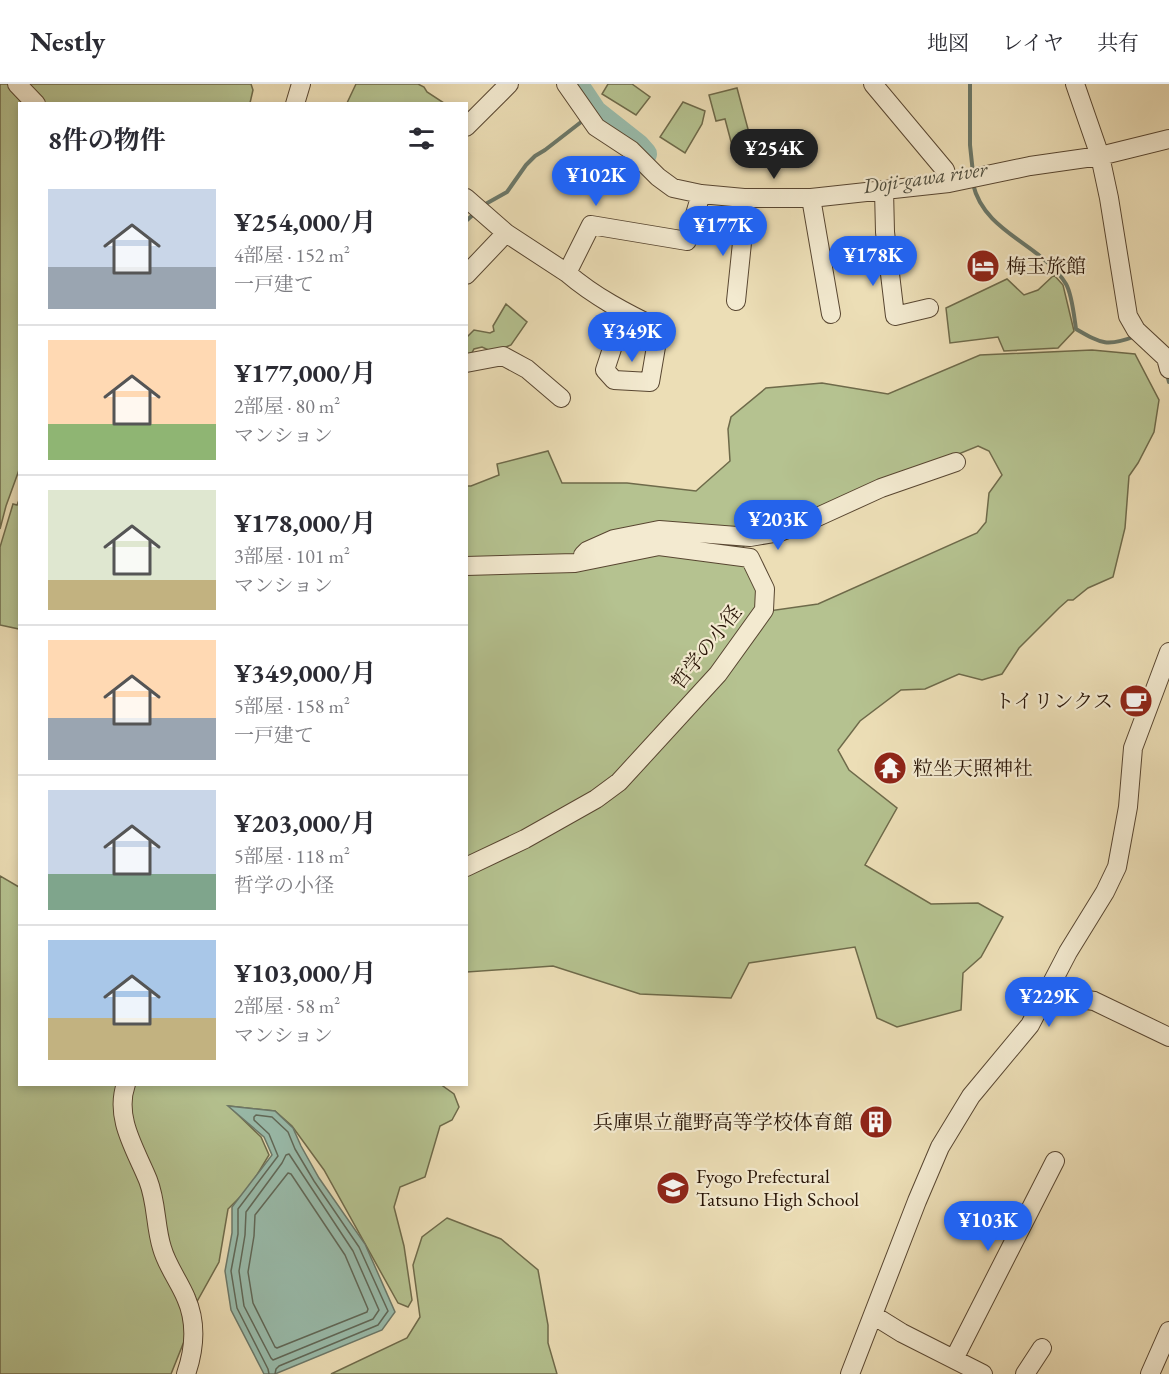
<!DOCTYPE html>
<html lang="ja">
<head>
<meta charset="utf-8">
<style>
	:root { --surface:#fff; --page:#f2f2f3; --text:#2b2b33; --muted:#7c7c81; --line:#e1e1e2; --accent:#2563eb }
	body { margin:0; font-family:"EB Garamond","Noto Serif JP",serif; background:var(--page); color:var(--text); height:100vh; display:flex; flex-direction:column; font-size:22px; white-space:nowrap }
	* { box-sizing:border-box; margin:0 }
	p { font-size:20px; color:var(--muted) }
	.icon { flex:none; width:33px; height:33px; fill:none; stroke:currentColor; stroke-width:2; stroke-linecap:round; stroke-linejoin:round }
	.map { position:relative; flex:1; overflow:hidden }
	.side { position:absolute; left:18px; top:18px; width:450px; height:984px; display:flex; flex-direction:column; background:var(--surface); border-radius:0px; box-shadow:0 3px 9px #0003 }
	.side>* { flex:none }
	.price { position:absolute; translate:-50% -51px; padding:0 14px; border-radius:21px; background:var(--accent); color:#fff; font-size:20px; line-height:39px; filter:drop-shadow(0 2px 3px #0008) }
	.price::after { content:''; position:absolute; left:50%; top:36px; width:18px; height:14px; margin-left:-9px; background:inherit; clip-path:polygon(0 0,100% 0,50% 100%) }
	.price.on { background:#222; color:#fff }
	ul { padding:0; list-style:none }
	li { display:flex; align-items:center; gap:18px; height:150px; padding:0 30px }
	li+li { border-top:2px solid var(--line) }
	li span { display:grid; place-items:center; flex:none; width:168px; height:120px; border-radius:0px; color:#555 }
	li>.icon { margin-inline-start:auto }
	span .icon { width:72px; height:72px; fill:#fffc; stroke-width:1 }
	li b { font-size:26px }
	h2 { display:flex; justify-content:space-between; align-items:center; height:72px; padding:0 30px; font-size:26px }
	header { display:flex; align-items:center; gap:36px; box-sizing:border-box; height:84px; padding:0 30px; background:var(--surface); border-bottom:2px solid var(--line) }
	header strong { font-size:28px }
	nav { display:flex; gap:33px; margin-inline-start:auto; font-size:21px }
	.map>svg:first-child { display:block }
	.green { fill:#b5c290; stroke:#6e6a4a; stroke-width:1.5; fill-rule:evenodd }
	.water { fill:#99bcac; stroke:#6b7869; stroke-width:1.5 }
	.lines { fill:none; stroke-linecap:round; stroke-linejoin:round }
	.shore { stroke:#606858; stroke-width:1.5 }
	.stream { stroke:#6b7869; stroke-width:4 }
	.river { stroke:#99bcac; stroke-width:24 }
	.minor-casing { stroke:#584631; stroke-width:20 }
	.minor { stroke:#f3ead0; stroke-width:18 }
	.labels { text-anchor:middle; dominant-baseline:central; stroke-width:4.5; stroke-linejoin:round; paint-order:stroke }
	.poi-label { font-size:20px; fill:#271305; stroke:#f3ead0; text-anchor:start }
	.street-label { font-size:20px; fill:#271305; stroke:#f3ead0 }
	.water-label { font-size:21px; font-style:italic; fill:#4f4e3f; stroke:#f3ead0 }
</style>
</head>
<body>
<header>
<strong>Nestly</strong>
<nav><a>地図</a><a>レイヤ</a><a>共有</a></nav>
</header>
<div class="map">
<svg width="1169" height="1290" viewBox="0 0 1169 1290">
	<rect width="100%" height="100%" fill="#ecdeb6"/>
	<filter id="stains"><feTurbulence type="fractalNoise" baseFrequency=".00333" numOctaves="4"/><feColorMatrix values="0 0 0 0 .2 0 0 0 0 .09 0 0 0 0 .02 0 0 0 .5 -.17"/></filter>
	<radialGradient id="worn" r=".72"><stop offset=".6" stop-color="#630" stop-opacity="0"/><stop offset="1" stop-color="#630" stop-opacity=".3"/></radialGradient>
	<path class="green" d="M0 0H251L253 6 250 19 20 20 19 386 6 422 0 445Z
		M356 0H418L424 3 427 8 444 19H347Z
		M608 0H632L650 13 636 31 602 10Z
		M737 4 752 60 733 65 725 35 716 37 709 11Z
		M683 18 705 27 702 40 685 69 660 53Z
		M1054 191 1063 201 1074 247 1058 264 1004 267 998 253 950 259 946 224 1007 195 1024 211 1038 206Z
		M506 220 527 238 511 261 493 268 482 263 474 265 469 274 467 273V253L474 246 490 249 494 247 493 242Z
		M1092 266 1135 270 1159 316 1154 348 1138 379 1129 392 1125 444 1113 493 1088 504 1073 516H1068L1059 524 1019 564 1002 590 982 596 959 590 925 605 901 606 860 637 838 666 849 686 897 724 865 781 931 820 978 819 1003 833 981 873 963 889 961 926 897 943 877 934 855 863 749 879 731 914 640 910 553 882 467 888V402H471L499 391 497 380 548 367 562 399H627L696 407 730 377 728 345 731 333 766 304 822 299 888 310 980 271ZM978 362 989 367 1002 391 989 409 986 438 977 449 818 520 769 527 752 496 743 463 753 454Z
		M19 416V545L0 541V463L13 420 17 421Z
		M0 792 19 803 20 1000H440L454 1010 459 1023 452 1036 440 1042 425 1093 400 1103 394 1123 404 1162 412 1216 408 1223 398 1219 324 1086 292 1042 275 1027 229 1022 261 1053 269 1071 249 1104 228 1125 219 1178 194 1223 185 1255 171 1290H0Z
		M447 1134 501 1155 538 1186 548 1241V1259L557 1290H331L407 1254 420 1233 413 1181 422 1153Z"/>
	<path class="water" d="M228 1022 275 1027 293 1044 301 1062 319 1094 365 1160 395 1228 382 1246 275 1290H264L231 1226 225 1187 232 1149V1123L272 1071 264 1053Z"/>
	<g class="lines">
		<path class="shore" d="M289 1070 353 1167 379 1226 373 1235 273 1276 271 1274 244 1222 239 1187 245 1151 246 1128 282 1079 286 1071Z
			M288 1089 291 1090 345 1171 368 1225 367 1228 277 1264 275 1263 253 1219 248 1188 254 1152 255 1131Z
			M269 1290 268 1285 237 1224 231 1187 238 1150V1125L278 1072 269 1050 254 1036V1033L256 1031 272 1033 288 1048 295 1065 314 1097 359 1163 388 1227 378 1241 279 1282 276 1285 275 1290"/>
		<path class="stream" d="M970 0V61L973 89
			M973 100C984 149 1042 160 1066 200 1072 210 1074 232 1076 245 1102 260 1107 263 1136 252
			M482 122 507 108 526 81 535 72 545 66 585 35
			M466 137 475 129
			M1167 290 1169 298"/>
		<path class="river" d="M579 4 595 28 638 62 645 70"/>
		<defs>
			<path id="minor" d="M17 0 36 20
				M566 0 596 43 631 66 658 93 673 104 701 110 744 114H811L949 99 1030 82 1100 72 1169 55
				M873 0 945 86 949 99
				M1075 0 1100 72 1109 114 1128 232 1136 246 1166 274 1169 285
				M295 20 301 0
				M466 43 509 0
				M884 106 885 148 895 232 929 224
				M466 114 506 149 567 189 591 141 687 157 701 110
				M811 114 831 230
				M691 144 743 149 736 217
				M567 189C595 213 626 229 659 245L650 298 614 296 605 286 624 228
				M466 191 506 149
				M466 279 503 272 527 285 561 314
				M583 471 587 467 614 455 659 446 750 453 780 448 813 435 881 404 956 378
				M466 482 575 479 659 462 750 474 765 505 764 526 718 590 619 698 596 715 525 755 466 783
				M1046 910 1094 917 1169 953
				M126 1000C114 1034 136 1066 148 1096 157 1119 155 1142 162 1164 167 1182 179 1197 186 1214 197 1239 195 1264 186 1290
				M873 1231 902 1249 983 1290
				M954 1275 1055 1077
				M850 1290 917 1117 940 1063 971 1012 1030 941 1068 868 1105 808 1117 783 1128 723 1133 664 1169 568
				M1025 1290 1042 1264
				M1150 1290 1169 1247"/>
		</defs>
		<use href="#minor" class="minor-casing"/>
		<use href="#minor" class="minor"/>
	</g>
	<defs>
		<symbol id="hotel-disc" viewBox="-11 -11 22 22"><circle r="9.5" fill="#8f2418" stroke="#f3ead0"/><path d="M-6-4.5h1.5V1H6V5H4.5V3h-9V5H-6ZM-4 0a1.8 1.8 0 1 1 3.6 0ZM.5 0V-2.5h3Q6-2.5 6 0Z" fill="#fff"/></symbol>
		<symbol id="cafe-disc" viewBox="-11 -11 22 22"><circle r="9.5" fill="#8f2418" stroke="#f3ead0"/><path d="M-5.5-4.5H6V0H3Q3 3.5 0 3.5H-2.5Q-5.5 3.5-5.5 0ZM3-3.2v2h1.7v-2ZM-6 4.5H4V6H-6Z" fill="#fff"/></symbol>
		<symbol id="temple-disc" viewBox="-11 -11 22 22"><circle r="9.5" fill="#8f2418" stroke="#f3ead0"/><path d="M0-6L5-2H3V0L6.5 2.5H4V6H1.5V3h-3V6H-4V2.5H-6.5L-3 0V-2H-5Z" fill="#fff"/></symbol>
		<symbol id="building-disc" viewBox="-11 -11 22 22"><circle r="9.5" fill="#8f2418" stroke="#f3ead0"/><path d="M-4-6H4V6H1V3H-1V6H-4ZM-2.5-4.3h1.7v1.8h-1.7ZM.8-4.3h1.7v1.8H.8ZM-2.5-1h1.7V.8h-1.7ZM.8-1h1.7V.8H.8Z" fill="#fff"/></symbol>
		<symbol id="school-disc" viewBox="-11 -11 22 22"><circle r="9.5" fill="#8f2418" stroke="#f3ead0"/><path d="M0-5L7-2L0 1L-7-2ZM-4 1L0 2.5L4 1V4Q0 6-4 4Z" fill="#fff"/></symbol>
	</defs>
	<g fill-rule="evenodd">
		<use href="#hotel-disc" x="964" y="163" width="38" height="38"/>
		<use href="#cafe-disc" x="1117" y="598" width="38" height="38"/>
		<use href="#temple-disc" x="871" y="665" width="38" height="38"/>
		<use href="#building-disc" x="857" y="1019" width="38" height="38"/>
		<use href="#school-disc" x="654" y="1085" width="38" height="38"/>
	</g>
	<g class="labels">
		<g class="poi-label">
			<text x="1006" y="182">梅玉旅館</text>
			<text x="1113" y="617" text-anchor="end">トイリンクス</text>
			<text x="913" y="684">粒坐天照神社</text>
			<text x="853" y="1038" text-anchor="end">兵庫県立龍野高等学校体育館</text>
			<text x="696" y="1092">Fyogo Prefectural<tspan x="696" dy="23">Tatsuno High School</tspan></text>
		</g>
		<g class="street-label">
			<text transform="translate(706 563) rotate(-52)">哲学の小径</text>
		</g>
		<g class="water-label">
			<text transform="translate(925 93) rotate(-8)">Doji-gawa river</text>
		</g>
	</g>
	<rect width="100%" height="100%" filter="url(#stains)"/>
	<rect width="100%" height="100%" fill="url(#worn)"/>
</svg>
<b class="price on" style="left:774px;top:96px">¥254K</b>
<b class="price" style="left:596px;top:123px">¥102K</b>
<b class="price" style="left:723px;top:173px">¥177K</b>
<b class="price" style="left:873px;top:203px">¥178K</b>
<b class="price" style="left:632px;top:279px">¥349K</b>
<b class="price" style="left:778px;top:467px">¥203K</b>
<b class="price" style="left:1049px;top:944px">¥229K</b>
<b class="price" style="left:988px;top:1168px">¥103K</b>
<section class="side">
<h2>8件の物件<svg class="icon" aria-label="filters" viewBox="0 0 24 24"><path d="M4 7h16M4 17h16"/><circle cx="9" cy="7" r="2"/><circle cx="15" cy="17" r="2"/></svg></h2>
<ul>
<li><span style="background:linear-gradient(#c9d6e8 65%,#9aa5b1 0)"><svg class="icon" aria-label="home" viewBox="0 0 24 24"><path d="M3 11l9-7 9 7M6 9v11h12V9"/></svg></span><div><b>¥254,000/月</b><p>4部屋 · 152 m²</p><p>一戸建て</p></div></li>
<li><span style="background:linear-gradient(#ffd9b3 70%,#8fb573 0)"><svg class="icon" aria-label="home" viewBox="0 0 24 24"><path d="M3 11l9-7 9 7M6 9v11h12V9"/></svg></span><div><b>¥177,000/月</b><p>2部屋 · 80 m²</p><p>マンション</p></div></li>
<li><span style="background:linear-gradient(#dfe7d0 75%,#c2b280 0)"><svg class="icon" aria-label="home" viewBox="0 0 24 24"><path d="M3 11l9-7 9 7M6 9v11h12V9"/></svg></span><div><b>¥178,000/月</b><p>3部屋 · 101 m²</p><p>マンション</p></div></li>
<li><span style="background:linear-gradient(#ffd9b3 65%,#9aa5b1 0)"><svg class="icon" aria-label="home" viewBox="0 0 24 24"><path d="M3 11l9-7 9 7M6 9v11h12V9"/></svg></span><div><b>¥349,000/月</b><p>5部屋 · 158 m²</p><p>一戸建て</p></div></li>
<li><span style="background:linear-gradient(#c9d6e8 70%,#7fa58c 0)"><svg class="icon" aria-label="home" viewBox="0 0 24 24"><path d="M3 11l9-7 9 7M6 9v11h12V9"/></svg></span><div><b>¥203,000/月</b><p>5部屋 · 118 m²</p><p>哲学の小径</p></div></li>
<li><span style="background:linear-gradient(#a9c7e8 65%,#c2b280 0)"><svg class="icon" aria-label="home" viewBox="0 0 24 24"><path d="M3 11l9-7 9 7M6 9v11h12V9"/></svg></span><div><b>¥103,000/月</b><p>2部屋 · 58 m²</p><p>マンション</p></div></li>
</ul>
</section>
</div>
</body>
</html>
